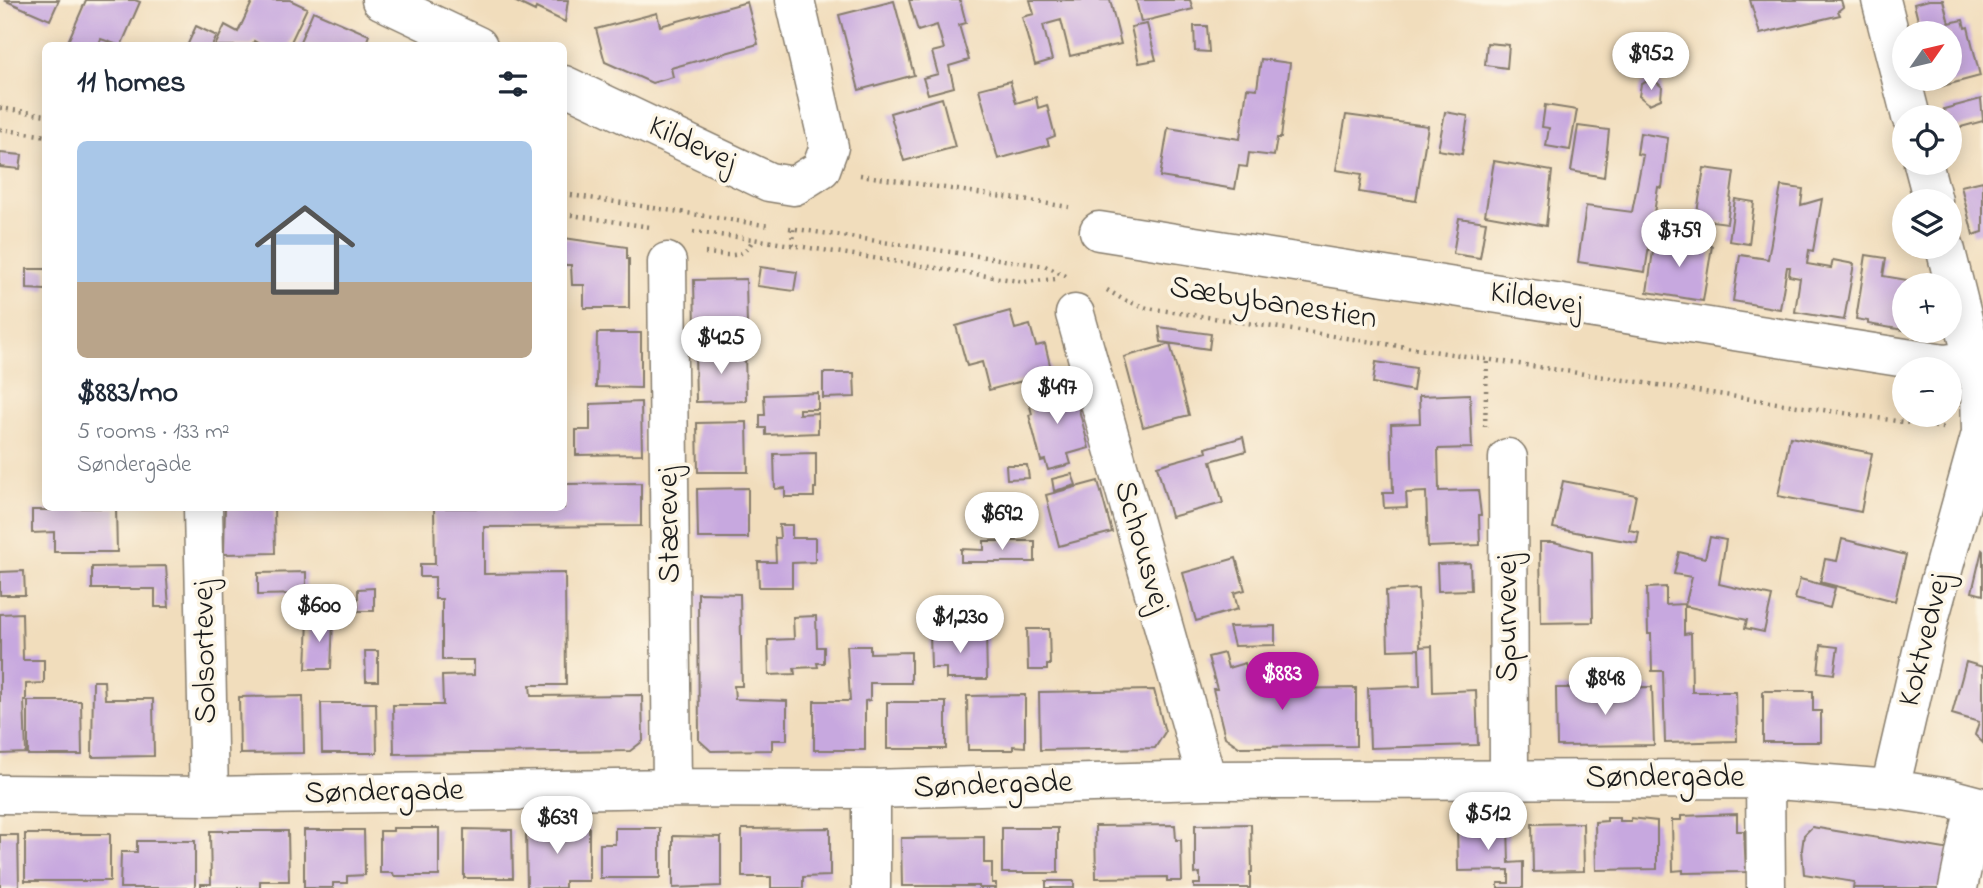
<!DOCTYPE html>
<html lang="en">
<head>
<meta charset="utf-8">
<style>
	:root { --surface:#fff; --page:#f2f2f3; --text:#1f2937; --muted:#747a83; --line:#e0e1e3; --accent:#b5179e }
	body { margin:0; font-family:"Indie Flower",sans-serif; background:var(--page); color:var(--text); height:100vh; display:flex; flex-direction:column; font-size:26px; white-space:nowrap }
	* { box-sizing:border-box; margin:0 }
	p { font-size:23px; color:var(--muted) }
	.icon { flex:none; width:38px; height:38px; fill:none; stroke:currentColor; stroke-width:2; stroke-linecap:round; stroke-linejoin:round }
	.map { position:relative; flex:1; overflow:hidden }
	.side { position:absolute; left:42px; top:42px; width:525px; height:469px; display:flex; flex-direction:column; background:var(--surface); border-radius:10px; box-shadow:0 4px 18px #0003 }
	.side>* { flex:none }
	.needle { width:46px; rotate:56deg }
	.controls { position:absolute; left:1892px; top:21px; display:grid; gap:14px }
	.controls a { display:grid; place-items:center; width:70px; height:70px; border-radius:50%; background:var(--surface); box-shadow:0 4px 18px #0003; font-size:35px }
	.price { position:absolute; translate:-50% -60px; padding:0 16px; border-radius:24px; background:#fff; color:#222; font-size:23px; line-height:46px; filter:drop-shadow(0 2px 4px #0008) }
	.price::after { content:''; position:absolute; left:50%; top:42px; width:21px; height:16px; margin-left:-10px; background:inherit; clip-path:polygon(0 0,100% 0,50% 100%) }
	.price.on { background:var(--accent); color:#fff }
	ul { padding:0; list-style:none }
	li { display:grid; align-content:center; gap:14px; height:371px; padding:0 35px }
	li+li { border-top:2px solid var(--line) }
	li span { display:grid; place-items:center; height:217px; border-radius:10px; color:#555 }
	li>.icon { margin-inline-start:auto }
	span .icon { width:126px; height:126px; fill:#fffc; stroke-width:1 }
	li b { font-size:30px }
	h2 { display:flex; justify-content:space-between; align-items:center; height:84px; padding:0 35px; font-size:30px }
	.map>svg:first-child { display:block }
	.building { fill:#c7a8df }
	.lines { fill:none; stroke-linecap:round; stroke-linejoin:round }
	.minor-casing { stroke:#867c6c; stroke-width:41 }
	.path { stroke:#867c6c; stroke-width:4.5; stroke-dasharray:2 5; stroke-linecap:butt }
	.minor { stroke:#fff; stroke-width:38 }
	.labels { text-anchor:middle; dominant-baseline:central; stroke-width:7; stroke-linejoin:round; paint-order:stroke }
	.street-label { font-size:32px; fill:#1c1c1c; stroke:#fcf5e5 }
</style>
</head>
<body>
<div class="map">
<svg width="1983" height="888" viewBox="0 0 1983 888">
	<rect width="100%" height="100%" fill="#fcf5e5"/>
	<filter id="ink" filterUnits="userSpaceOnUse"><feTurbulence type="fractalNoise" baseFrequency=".0143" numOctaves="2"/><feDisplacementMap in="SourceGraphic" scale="14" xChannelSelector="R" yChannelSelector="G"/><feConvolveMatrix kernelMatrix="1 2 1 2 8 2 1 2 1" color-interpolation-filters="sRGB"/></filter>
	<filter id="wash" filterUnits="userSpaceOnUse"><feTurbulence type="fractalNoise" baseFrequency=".00686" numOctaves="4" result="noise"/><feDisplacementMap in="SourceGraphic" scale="28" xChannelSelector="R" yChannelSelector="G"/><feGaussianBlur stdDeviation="1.57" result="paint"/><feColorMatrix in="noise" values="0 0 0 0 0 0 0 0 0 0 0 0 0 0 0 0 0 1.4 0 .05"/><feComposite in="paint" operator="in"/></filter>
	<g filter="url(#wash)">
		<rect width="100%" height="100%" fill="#f1ddbc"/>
		<g id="blocks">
			<path class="building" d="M4 0H59L50 20Z
				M86 0H135L140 2 121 46 101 39 98 46H66Z
				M253 0H290L307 8 289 46H263L254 41 252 46H215L225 25 238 32Z
				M512 0H568L565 22 536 8 535 11Z
				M909 0H960L966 23 959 25 969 60 949 66 954 87 928 94 923 78 938 74 932 52 944 49 937 25 918 31Z
				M1030 0H1110L1121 44 1070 56 1061 20 1043 25 1052 60 1035 65 1022 17 1034 14Z
				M1136 0H1190L1193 9 1141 22Z
				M1750 0H1841L1843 7 1838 11 1840 15 1760 34Z
				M1929 0H1943L1949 23 1963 20 1965 28 1968 27 1980 76 1935 88 1933 79H1950V33H1921L1914 4Z
				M894 1 914 75 859 90 839 15Z
				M747 2 758 44 671 68 673 77 652 83 605 62 596 29 657 13 660 26Z
				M313 11 369 35 365 46H298Z
				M1147 24 1156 60 1139 63 1131 27Z
				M196 26 217 36 212 46H187Z
				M1194 26H1207L1209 52 1195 51Z
				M1487 43 1509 45 1507 68 1485 65Z
				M1261 59 1290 63 1281 138H1277L1274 156 1249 153 1247 167 1239 166 1235 189 1160 177 1168 128 1240 139 1247 88 1257 89Z
				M1653 79 1662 87 1661 99 1649 104 1639 96 1641 84Z
				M1010 81 1016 103 1036 97 1038 108 1047 105 1055 136 1047 139 1049 145 998 159 979 89Z
				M942 98 955 147 904 161 890 113Z
				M1981 99 1983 121 1950 130V117H1946L1944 109Z
				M1545 105 1577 110 1570 150 1546 146 1549 128 1542 127Z
				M1445 112 1468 116 1462 154 1438 150Z
				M1346 115 1428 126 1416 201 1359 192 1362 174 1336 170Z
				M1578 126 1609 130 1604 177 1571 171Z
				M1640 133 1668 138 1662 188 1658 187 1645 272 1578 262 1586 206 1632 212 1643 155 1637 154Z
				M0 153 22 155 20 169 0 167Z
				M1494 161 1552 171 1546 226 1485 215Z
				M1704 168 1734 172 1727 223 1696 219Z
				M1983 181V232L1973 235 1961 186Z
				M1781 186 1803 189 1801 205 1822 199 1813 251 1809 250 1807 264 1831 268 1833 260 1854 264 1844 320 1795 312 1800 278 1789 276 1790 267H1787L1780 309 1733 301 1740 255 1768 259Z
				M1735 199 1754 202 1749 244 1729 241Z
				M1459 218 1486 222 1480 258 1453 254Z
				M564 238 627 247V259H629V308H584V285H572L571 265H564Z
				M1655 238 1712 246 1703 301 1647 292Z
				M1866 255 1886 258 1883 276 1925 283V285H1904V330L1868 324V321L1856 319Z
				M760 267 797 272 794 291 757 286Z
				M27 269H46V290L27 289Z
				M746 279 747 327 695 328 694 280Z
				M1010 311 1015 329 1030 325 1036 346 1045 344 1052 373 989 390 982 362 967 366 956 326Z
				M1159 327 1211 334 1209 349 1161 342Z
				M597 333H641V388L596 387Z
				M1170 344 1189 415 1143 427 1124 357Z
				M745 349 746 401 696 402 695 350Z
				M1376 362 1416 368 1413 391 1373 383Z
				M823 373H854L855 397 823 398Z
				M1069 384 1074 403 1077 402 1089 448 1068 454 1071 464 1048 470 1045 460 1041 461 1029 415 1032 414 1027 395Z
				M818 393V409H799V414L818 413V433L766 435V428H760V415H765L764 395Z
				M1470 394 1472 448 1438 449 1439 491 1478 490 1481 515H1479L1480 545 1428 547 1426 492 1406 493 1407 507 1384 508 1383 493H1393L1391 424 1420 423 1419 396Z
				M641 402 642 454 576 455V430H590V404Z
				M747 422 748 472H698L697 423Z
				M1243 437 1246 451 1211 461 1223 503 1171 517 1157 466 1207 452 1206 448Z
				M1790 437 1872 453 1861 512 1778 496Z
				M816 453V488H814V497H785V488L775 489 774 454Z
				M1006 465H1027L1029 478 1007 479Z
				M1072 474 1076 485 1054 491 1052 479Z
				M1098 481 1112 532 1059 546 1046 495Z
				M1563 481 1636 495 1629 530 1639 532 1637 543 1553 528Z
				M641 483V526L484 527V574L565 573 566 685H530L531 696 642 695 643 741 630 751 394 754 393 705H443L442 676 474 675V660H442V599H435V577H420V564H435L434 508H564V484Z
				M748 488V538H698L697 489Z
				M54 508H116L117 552H54V532L32 533V510H54Z
				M225 508H274L275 553 224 554Z
				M779 525H792V538H815V562L792 563V587H759L758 562H776L775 538H780Z
				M1710 537 1726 540 1719 584 1772 596 1764 632 1745 628 1747 620 1685 606 1692 577 1674 574 1679 552 1705 558Z
				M1842 539 1906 555 1895 601 1820 582 1825 559 1837 561Z
				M984 541H1035V562H961V549L984 550Z
				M1540 542H1554L1592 552 1593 622 1541 623Z
				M1982 550 1983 551V595L1972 592Z
				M1236 558 1245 590 1234 593 1238 609 1196 621 1183 573Z
				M1470 563 1471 590 1438 591 1437 564Z
				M166 566 169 607H155V589H92V567Z
				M24 571 25 595H0V572Z
				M306 572V594L258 595V573Z
				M1800 579 1835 588 1830 608 1795 599Z
				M1666 587V605L1684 604V634L1691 633 1692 692H1736L1737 741 1665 743 1663 671H1652L1651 634H1648L1647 588Z
				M374 588V611H358V589Z
				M1418 589 1420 647 1432 646 1433 692 1476 690 1478 745 1370 748 1368 688 1420 686 1419 649 1388 650 1386 591Z
				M698 593 740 594 742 686H734L735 699 787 701V740H772V750L711 751 699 740Z
				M22 613 23 660H44V683L26 684V700H24L26 753 0 754V614Z
				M816 616 817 647H824V663H817L818 667 794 668 795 674 769 675 768 640 794 639 793 617Z
				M308 619 333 620 331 669H306Z
				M1275 626V645L1234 646 1229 627Z
				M1027 629H1049L1050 665H1047V670H1028Z
				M986 632 987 679H946V668H931L930 633Z
				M1821 645 1838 647 1834 674 1818 672Z
				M847 646H870V653L911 652V683H870V700L865 701V750H814V701H850Z
				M365 651H378V681H366Z
				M1224 653 1228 668 1245 663 1253 689 1356 688V746L1239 747 1225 737 1213 689H1217L1208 657Z
				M1966 662 1983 667V743L1975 735 1979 722 1952 714Z
				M93 681H104L105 699H153L154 756 92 757Z
				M1652 687 1654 745 1557 746 1556 688Z
				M1154 690 1165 732 1155 748 1040 750 1039 692Z
				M1763 691H1813V711H1821V742H1763Z
				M1025 695V747L1013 746V750H968L967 696Z
				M303 696 304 753 240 754 239 697Z
				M28 701H81L82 755H28Z
				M887 702H946V749H887Z
				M321 703H376L377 753H322Z
				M1737 814V831H1744L1746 872 1683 873V870L1673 871 1672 820H1681V816Z
				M1607 818H1620V821H1631V818L1657 821V869L1596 870 1595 822 1607 821Z
				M1583 823 1584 871 1533 872 1532 824Z
				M1251 824 1252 872H1250V888H1194V884H1200V873L1195 874V825Z
				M1508 824 1509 863 1523 862V888H1498V883H1509V870L1458 871 1457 825Z
				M1175 825 1176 840H1181L1182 881H1167V877L1096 878 1095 826Z
				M589 827V881H565V888H527L526 828Z
				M1812 827 1951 850 1945 888H1853L1854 882 1804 874 1802 849 1804 835Z
				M393 828H439V876H394L393 873H380V831H393Z
				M615 828H660V878H600V844H615Z
				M830 828V876L803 877V888H771V877H742V829Z
				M1002 828H1058V873H1002Z
				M464 829 512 830 513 878H464Z
				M304 830H364L365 875 347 876V883H333V888H304Z
				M210 831H288L289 881H260V888H201V884H211Z
				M25 834H110V881H25Z
				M0 835H18L19 888H0Z
				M673 836 721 837V886L673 888Z
				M984 837V863H992V883H996V888H979V886H902L901 838Z
				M137 841H195V888H120L121 852H137Z
				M1046 881H1074V888H1046Z"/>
		</g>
	</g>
	<g filter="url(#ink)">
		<use href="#blocks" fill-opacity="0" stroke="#867c6c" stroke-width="2"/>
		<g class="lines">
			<defs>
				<path id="minor" d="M381 0 478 46
					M1881 0 1911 117
					M564 85 769 182 794 186 821 169 829 147 795 0
					M1923 163 1933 201
					M1099 231 1944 364 1974 360
					M667 262 672 788
					M1075 314 1207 780
					M1508 458 1509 778
					M203 508 209 796
					M1765 779 1766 888
					M871 789V888
					M1890 789 1931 613 1981 433 1980 387 1945 247
					M0 794 209 796 672 788 871 789 1207 780 1765 779 1890 789 1949 798 1983 807
					M1958 888 1975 805"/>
			</defs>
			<use href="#minor" class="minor-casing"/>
			<path class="path" d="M0 108 46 115
				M0 129 46 136
				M860 175 1069 207
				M564 194 770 226
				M564 214 650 227
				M789 228 1045 266 1066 276
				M693 232 753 239 1025 282 1055 279
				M792 245 793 229
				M705 253C726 254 743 262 753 239
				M1107 290 1124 300 1147 308 1943 428
				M1485 427 1487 360"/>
			<use href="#minor" class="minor"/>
		</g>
	</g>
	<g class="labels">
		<g class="street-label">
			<text transform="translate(692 145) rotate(25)">Kildevej</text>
			<text transform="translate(1536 300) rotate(9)">Kildevej</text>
			<text transform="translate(1273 304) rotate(9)">Sæbybanestien</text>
			<text transform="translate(670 525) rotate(-91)">Stærevej</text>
			<text transform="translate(1141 547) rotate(74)">Schousvej</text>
			<text transform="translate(1508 618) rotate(-90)">Spurvevej</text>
			<text transform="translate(1926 640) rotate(-76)">Koktvedvej</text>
			<text transform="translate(206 652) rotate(-91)">Solsortevej</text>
			<text x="1665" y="778">Søndergade</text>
			<text transform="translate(993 786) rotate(-2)">Søndergade</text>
			<text transform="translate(384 793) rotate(-1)">Søndergade</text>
		</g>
	</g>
</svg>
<div class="controls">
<a><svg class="needle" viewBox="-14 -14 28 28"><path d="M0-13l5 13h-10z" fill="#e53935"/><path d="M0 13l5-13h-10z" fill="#747a83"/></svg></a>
<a><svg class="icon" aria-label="locate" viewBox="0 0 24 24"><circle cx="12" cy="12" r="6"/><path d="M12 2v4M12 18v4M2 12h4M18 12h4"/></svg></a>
<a><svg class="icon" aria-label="layers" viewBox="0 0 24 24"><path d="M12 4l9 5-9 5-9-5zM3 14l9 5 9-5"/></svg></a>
<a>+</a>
<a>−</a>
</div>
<b class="price" style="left:1651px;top:92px">$952</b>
<b class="price" style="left:1679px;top:269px">$759</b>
<b class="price" style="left:721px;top:376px">$425</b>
<b class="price" style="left:1057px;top:426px">$497</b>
<b class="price" style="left:1002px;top:552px">$692</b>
<b class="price" style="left:319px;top:644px">$600</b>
<b class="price" style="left:960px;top:655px">$1,230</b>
<b class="price on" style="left:1282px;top:712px">$883</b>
<b class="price" style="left:1605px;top:717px">$848</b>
<b class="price" style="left:1488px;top:852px">$512</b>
<b class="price" style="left:557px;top:856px">$639</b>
<section class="side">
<h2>11 homes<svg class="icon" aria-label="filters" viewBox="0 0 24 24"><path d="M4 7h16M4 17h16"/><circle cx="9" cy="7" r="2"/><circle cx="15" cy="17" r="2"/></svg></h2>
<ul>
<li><span style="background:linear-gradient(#a9c7e8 65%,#b9a48a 0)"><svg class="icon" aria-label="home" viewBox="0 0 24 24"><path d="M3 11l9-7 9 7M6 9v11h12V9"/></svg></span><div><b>$883/mo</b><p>5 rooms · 133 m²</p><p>Søndergade</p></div></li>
</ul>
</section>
</div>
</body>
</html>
